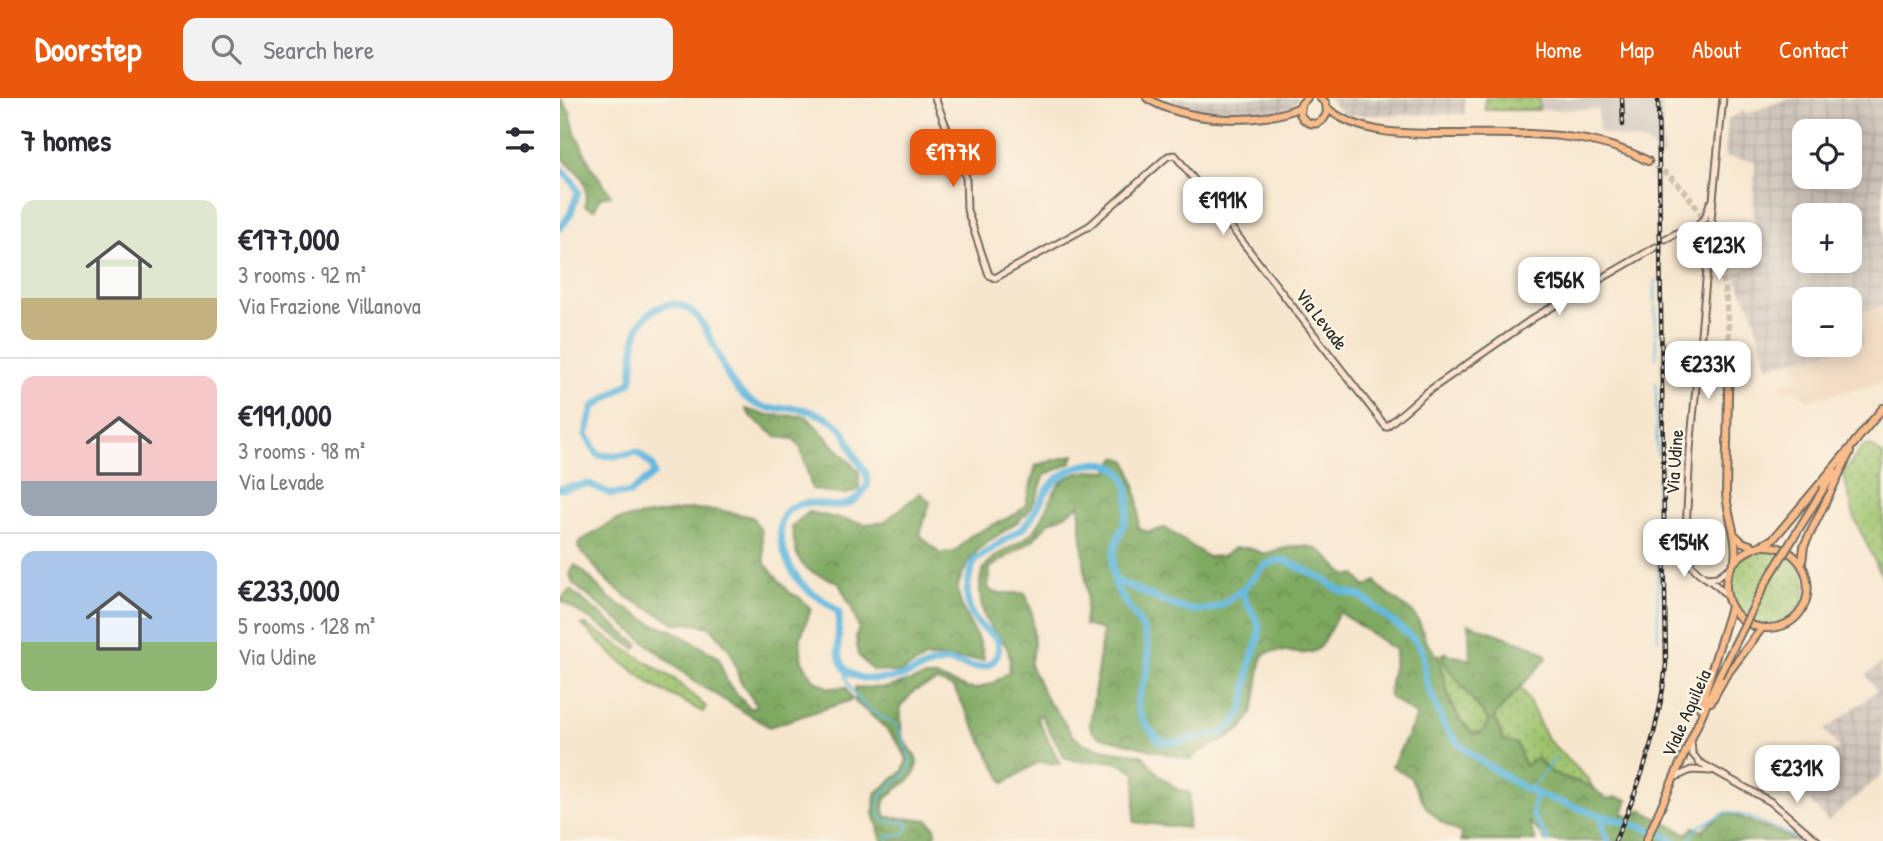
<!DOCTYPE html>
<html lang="en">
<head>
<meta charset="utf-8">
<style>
	:root { --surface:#fff; --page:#f2f2f3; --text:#2b2b33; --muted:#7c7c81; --line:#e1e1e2; --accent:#ea580c }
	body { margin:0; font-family:"Patrick Hand",sans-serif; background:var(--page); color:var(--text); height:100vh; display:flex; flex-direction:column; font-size:26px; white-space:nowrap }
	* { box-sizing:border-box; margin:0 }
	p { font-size:23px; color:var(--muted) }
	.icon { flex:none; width:38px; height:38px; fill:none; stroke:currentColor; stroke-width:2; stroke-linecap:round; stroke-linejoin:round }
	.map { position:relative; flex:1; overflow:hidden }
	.side { display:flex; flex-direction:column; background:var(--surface); width:560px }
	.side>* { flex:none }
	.fabs { position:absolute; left:1232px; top:21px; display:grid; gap:14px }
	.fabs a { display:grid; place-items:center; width:70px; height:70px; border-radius:14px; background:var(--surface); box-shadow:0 4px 18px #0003; font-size:35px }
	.price { position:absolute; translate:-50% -60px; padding:0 16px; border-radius:14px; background:#fff; color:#222; font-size:23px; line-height:46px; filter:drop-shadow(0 2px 4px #0008) }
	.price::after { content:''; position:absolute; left:50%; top:42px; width:21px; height:16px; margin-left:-10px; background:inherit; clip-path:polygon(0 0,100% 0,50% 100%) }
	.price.selected { background:var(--accent); color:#fff }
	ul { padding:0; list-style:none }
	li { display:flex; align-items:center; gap:21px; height:175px; padding:0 21px }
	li+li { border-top:2px solid var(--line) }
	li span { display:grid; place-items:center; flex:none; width:196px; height:140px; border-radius:14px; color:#555 }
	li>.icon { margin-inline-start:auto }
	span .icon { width:84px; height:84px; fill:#fffc; stroke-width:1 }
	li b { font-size:30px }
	h2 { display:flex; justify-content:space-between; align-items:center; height:84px; padding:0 21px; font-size:30px }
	header { display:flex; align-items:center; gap:42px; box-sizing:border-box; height:98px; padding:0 35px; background:var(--accent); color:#fff }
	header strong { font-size:33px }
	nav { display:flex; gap:38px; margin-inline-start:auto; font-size:24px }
	.search { width:490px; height:63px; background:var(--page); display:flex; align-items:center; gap:18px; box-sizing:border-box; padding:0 24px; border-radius:14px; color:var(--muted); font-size:26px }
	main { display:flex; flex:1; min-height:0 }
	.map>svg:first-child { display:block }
	.built { fill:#efd6bb }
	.industrial { fill:url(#industrial-grid); fill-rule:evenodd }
	.railway { fill:#cdc2b9 }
	.grass { fill:url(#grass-dots); stroke:#64774c; stroke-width:2 }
	.forest { fill:url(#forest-crowns); stroke:#546a46; stroke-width:2 }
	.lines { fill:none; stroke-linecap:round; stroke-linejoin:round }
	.stream { stroke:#62b8df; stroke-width:2 }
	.canal { stroke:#62b8df; stroke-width:4.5 }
	.river { stroke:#62b8df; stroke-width:7 }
	.primary-tunnel { stroke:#cec1ad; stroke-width:6; stroke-dasharray:6 3; stroke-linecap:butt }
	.secondary-casing { stroke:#726c64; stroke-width:9 }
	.primary-casing { stroke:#726c64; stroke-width:10 }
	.secondary { stroke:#fde4d0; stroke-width:5 }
	.primary { stroke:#f9bc8a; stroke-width:6 }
	.rail-casing { stroke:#2b2b2b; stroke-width:4.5 }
	.rail { stroke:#fcf5e5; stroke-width:2; stroke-dasharray:5; stroke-linecap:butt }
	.primary-bridge-casing { stroke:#726c64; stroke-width:10; stroke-linecap:butt }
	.primary-bridge { stroke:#f9bc8a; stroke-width:6 }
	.labels { text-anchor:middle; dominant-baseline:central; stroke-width:5; stroke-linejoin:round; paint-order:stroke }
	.street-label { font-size:19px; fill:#2b2b2b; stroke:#fcf5e5 }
</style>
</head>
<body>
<header>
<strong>Doorstep</strong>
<div class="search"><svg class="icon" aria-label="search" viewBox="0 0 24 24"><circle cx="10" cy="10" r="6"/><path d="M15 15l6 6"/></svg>Search here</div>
<nav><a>Home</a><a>Map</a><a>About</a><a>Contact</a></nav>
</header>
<main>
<section class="side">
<h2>7 homes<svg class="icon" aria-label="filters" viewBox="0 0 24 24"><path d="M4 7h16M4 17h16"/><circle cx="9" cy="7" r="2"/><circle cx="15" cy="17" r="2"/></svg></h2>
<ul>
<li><span style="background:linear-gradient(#dfe7d0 70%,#c2b280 0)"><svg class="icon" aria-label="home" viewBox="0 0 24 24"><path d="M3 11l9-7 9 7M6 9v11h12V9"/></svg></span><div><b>€177,000</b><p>3 rooms · 92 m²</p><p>Via Frazione Villanova</p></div></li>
<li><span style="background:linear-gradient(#f6c9c9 75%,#9aa5b1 0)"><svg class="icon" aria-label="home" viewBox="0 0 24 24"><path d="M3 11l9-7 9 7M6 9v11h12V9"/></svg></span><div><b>€191,000</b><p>3 rooms · 98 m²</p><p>Via Levade</p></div></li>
<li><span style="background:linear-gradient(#a9c7e8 65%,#8fb573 0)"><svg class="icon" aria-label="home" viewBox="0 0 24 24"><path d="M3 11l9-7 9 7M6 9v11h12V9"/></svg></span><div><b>€233,000</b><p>5 rooms · 128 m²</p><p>Via Udine</p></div></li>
</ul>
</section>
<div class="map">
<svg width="1323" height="743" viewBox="0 0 1323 743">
	<defs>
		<pattern id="industrial-grid" width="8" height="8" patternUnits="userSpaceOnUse" patternTransform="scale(1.75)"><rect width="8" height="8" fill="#cdc2b9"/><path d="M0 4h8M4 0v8" fill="none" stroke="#b0a79f"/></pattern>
		<pattern id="grass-dots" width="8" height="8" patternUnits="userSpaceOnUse" patternTransform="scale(1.75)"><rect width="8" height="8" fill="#9dc36d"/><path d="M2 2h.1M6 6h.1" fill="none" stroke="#809f5a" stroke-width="1.8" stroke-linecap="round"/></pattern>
		<pattern id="forest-crowns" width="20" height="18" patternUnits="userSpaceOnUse" patternTransform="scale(1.75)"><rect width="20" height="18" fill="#7ea960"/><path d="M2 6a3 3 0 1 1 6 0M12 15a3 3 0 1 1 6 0" fill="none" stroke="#678a4f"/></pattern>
	</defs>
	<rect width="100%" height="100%" fill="#fcf5e5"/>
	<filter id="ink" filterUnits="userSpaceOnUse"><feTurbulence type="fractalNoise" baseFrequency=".0143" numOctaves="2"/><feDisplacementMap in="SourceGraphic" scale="14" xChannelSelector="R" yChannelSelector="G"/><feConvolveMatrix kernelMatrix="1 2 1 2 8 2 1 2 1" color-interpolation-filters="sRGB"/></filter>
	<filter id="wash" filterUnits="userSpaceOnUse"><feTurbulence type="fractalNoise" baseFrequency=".00686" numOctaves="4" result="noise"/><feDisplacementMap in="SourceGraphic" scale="28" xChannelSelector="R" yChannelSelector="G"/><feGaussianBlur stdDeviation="1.57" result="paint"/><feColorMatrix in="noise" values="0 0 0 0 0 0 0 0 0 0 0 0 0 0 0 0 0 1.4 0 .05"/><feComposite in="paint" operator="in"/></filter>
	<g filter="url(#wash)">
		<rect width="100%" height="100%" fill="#f7e6ce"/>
		<path class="built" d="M1323 208V285L1249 302 1234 292 1227 293 1218 286 1238 281 1233 262 1304 245 1297 215Z"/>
		<path class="industrial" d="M612 0H739L732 9 720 13 655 15 623 12 613 8Z
			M767 0H905V16L785 17Z
			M1232 0H1323V208L1297 215 1304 245 1207 268 1192 212 1173 175 1211 162 1193 117 1195 63 1165 59 1168 21 1184 13 1185 16ZM1290 33V79H1244V33ZM1290 117V163H1244V117ZM1290 201V247H1244V201Z
			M1321 566 1323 676 1268 723 1233 687 1279 650 1265 632 1317 593 1306 577Z"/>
		<path class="railway" d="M979 0H1102L1104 61 1087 45 1039 34 1038 11 979 12Z"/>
		<path class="grass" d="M925 0H979V12H925Z
			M1303 348H1311L1323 357V480L1295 422 1284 378V374Z
			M1169 489a38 38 0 1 1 76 0a38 38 0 1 1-76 0Z
			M22 527H26L114 581 146 609 143 614 94 588 54 558Z
			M885 555 883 563 929 623 922 634 912 635C891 614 884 587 878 558Z
			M959 591 964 593 987 641 1029 682 1032 689 990 674 977 660 965 668 943 642 934 618Z"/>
		<path class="forest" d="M0 0 10 14 15 34 31 68 51 97 41 99 34 112 25 108C31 66 5 77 0 50 0 35 0 16 0 0Z
			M186 311 205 317 246 318 299 374V391C285 401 266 393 252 391L241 351 234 341 217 339 191 319Z
			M514 357 511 365 485 377C480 389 475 407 466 416 441 441 419 439 403 475 401 480 398 485 398 490 398 516 423 538 424 562L366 560 340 575 312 572 298 557 296 538 299 530 291 508 278 484C239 471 237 468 232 428L249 414 305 426 324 424 360 395 370 404 360 437 380 456 395 454 410 438 456 416 465 408 476 367Z
			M556 359 566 362C576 383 580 407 578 430L588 434 605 430 648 459 662 458 675 450H690L704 456C724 450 751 440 768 459 774 466 780 475 789 478L795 476 805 489 816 483 819 489 853 515 860 526 866 544 878 558 890 604 899 622 912 635 922 634 929 623 882 562 885 555 910 562 909 526 974 549 986 557 987 560 934 618 943 642 957 646 965 668 976 660 990 674 1032 689 1046 701 1056 699 1068 702 1063 716 1072 719 1081 712 1127 736 1134 729 1143 734V731L1161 717 1170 715 1238 743H985L982 737 968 723 976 743H901L902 736 881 724 866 709 850 679 832 668 857 618 830 599C827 582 836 569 835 552L779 514C773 525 765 545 756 552 743 561 721 547 703 557 693 588 703 618 673 637 657 648 645 646 630 662L539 638 532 633 530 627 543 532 524 527 527 497 519 407 503 418 489 424 473 442 430 470 428 490 434 495H465L472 514 474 547 470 567 489 606 493 608 513 638 525 646 546 652 582 657 599 677 617 691 630 695 628 730 574 724 576 676C550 652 534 671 504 659L481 617 477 619 500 666 479 664 444 685 394 590 377 583 354 593 340 609C342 618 340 628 342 637 346 650 361 656 356 672 349 692 315 692 326 719L368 722 375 730 376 736 372 740 373 743H322L314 715 315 696 343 673 347 662C338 638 315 620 295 604V589L325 590 365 579H377L407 590 416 591 433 585 449 574C453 546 443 546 429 527 421 516 420 498 420 485 421 456 456 451 473 434 487 420 490 389 507 380 520 372 534 372 549 373Z
			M130 411 158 412 192 419 201 432 205 466 230 495 239 499 251 511 240 541 242 563 254 582 269 590 286 589 292 602 209 629 135 584 13 486 10 476 15 467 24 474 49 500 95 527 114 533 158 559 168 586 190 611 197 608 180 583 171 554 151 529 129 525 117 526 67 499 48 484 18 450 19 444 56 422Z
			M10 492 79 547 76 551 0 502Z"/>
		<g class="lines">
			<path class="stream" d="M1095 182 1096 260
				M1096 285 1097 356
				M1097 379 1098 542
				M285 573C289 602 313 616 338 627 341 642 353 657 350 671 335 690 309 693 323 723L347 724 349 728 344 736 328 738V743
				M970 692 996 659
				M1128 743 1138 729 1167 714 1189 719 1243 743"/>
			<path class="canal" d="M976 695 972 716 988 743"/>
			<path class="river" d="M0 70 13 84 18 94 10 117 0 130
				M0 391 29 386 51 396 70 395 94 376 92 367 77 354 57 358 38 357 26 337 33 309 71 284C75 266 71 248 78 231 81 222 90 213 100 209 142 191 156 261 172 285 178 293 187 302 196 306 209 313 219 310 232 310 248 310 275 321 284 334 289 341 291 350 295 358 301 369 308 374 308 386 302 396 296 404 284 407 272 410 258 404 246 405 203 410 223 463 240 484 251 497 268 503 279 515 279 545 270 579 311 581 321 581 333 581 343 578 357 574 369 565 384 564 400 563 417 575 431 565 439 559 440 549 437 541 432 536 425 532 419 526 402 509 406 482 415 462L463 430C477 416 482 394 496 382 527 356 574 357 568 408 566 432 549 447 553 475 557 507 585 516 588 551 592 598 556 598 600 643 615 646 624 643 637 639 646 637 656 639 664 634 688 620 686 590 690 566 692 553 701 544 699 530 697 515 682 505 683 491L704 468 717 462 727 463 765 482 781 493 801 498 855 542 862 552 867 587 885 629 898 645 919 662 962 689 982 698 1042 718 1097 733 1114 743
				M554 479 561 485C591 495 628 524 661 507 668 503 676 496 683 491
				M1042 718 1043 733 1048 743"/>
		</g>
	</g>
	<g filter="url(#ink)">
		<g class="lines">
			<path class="primary-tunnel" d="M1088 63C1156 104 1168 177 1169 250"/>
			<defs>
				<path id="secondary" d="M375 0 406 79 407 112 429 177 435 180 529 128 608 58 615 57 826 329 867 294 975 219 1096 149
					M1163 0 1151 122 1154 128 1147 172 1130 352 1125 453C1132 479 1151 478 1166 497
					M1105 141 1119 134 1140 133
					M1147 152 1143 136 1138 129 1140 124 1145 120 1150 105
					M1146 480 1157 479 1170 470
					M1131 642 1132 655 1139 664 1211 704 1258 743
					M1114 680 1131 672 1151 673"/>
				<path id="primary" d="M587 0C624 24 701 28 740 9
					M747 0 741 6 740 16C747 29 761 29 767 15L766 5 760 0
					M768 11C801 37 847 36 887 36 954 36 1026 30 1088 63
					M1169 250 1166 395C1167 417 1178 438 1175 461
					M1294 345 1323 310
					M1264 390 1275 374
					M1176 438 1182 444 1195 449
					M1202 448C1261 445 1263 530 1207 530 1171 530 1152 485 1178 460 1189 449 1204 449 1215 439L1296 343
					M1242 465 1244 448 1290 354
					M1151 604 1165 579 1202 530
					M1140 610 1171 509
					M1086 743 1159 578"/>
			</defs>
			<use href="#secondary" class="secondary-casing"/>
			<use href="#primary" class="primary-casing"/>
			<use href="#secondary" class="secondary"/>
			<use href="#primary" class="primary"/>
			<defs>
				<path id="rail" d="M1062 0 1063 27
					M1055 743C1081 685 1100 629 1106 566L1098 0"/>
			</defs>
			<use href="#rail" class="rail-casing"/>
			<use href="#rail" class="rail"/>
			<defs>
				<path id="primary-bridge" d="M1159 578 1205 486 1264 390"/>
			</defs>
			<use href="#primary-bridge" class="primary-bridge-casing"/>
			<use href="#primary-bridge" class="primary-bridge"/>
		</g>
	</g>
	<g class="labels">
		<g class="street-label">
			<text transform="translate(762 221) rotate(52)">Via Levade</text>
			<text transform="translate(1114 364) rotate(-86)">Via Udine</text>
			<text transform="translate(1126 615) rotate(-66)">Viale Aquileia</text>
		</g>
	</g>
</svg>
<div class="fabs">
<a><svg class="icon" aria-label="locate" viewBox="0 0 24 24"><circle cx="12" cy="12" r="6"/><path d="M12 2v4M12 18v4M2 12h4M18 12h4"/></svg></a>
<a>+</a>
<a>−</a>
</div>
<b class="price selected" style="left:393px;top:91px">€177K</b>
<b class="price" style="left:663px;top:139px">€191K</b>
<b class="price" style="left:1159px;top:184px">€123K</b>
<b class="price" style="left:999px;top:219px">€156K</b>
<b class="price" style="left:1148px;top:303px">€233K</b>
<b class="price" style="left:1124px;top:481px">€154K</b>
<b class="price" style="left:1237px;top:707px">€231K</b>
</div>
</main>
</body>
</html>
